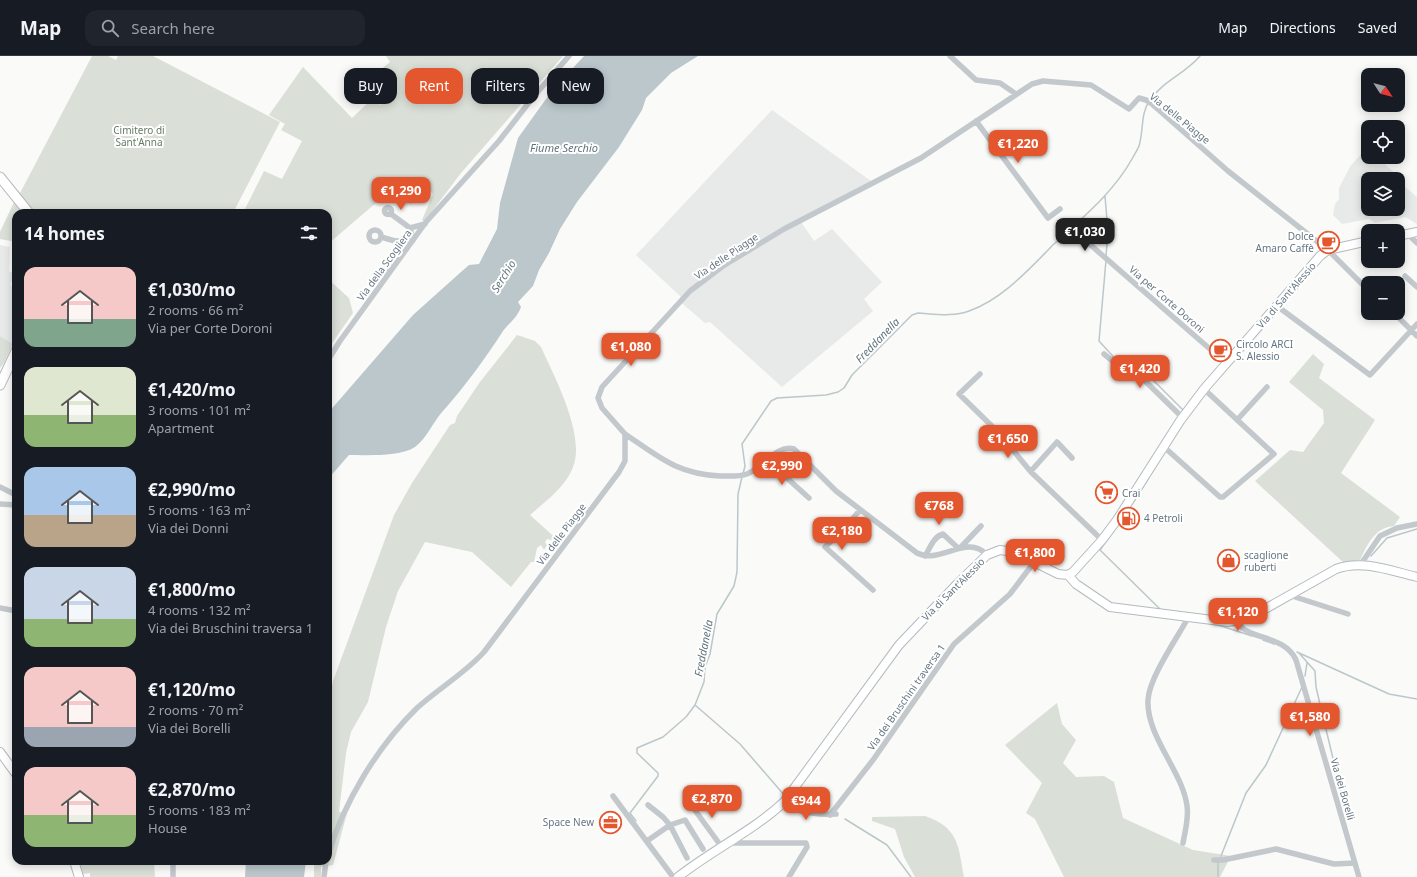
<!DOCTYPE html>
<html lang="en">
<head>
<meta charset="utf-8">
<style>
	:root { --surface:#171b24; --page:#20242c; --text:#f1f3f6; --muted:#9ea1a6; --line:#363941; --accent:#e4572e }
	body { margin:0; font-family:"Noto Sans",sans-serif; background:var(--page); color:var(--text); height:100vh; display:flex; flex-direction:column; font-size:15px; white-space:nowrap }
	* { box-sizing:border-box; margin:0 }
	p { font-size:13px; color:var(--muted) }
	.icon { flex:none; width:22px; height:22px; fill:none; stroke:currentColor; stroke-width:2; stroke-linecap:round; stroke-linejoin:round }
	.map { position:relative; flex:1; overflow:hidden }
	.drawer { position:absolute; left:12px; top:153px; width:320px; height:656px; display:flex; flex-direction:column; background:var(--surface); border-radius:12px; box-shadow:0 2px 10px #0003 }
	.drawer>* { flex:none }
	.hud { position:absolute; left:344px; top:12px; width:380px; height:36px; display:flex; gap:8px }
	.needle { width:26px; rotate:126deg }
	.buttons { position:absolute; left:1361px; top:12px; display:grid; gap:8px }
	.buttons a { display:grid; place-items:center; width:44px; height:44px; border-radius:8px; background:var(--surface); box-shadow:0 2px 10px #0003; font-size:20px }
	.price { position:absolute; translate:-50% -34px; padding:0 9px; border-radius:8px; background:var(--accent); color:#fff; font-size:13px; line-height:26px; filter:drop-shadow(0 1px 2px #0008) }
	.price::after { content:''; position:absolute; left:50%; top:24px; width:12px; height:9px; margin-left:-6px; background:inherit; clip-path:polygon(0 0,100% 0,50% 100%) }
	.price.selected { background:#222; color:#fff }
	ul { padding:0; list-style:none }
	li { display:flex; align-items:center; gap:12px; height:100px; padding:0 12px }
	li span { display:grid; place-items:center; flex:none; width:112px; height:80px; border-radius:12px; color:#555 }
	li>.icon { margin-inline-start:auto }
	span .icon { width:48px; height:48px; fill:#fffc; stroke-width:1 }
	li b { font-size:17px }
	h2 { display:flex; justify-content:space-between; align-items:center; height:48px; padding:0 12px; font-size:17px }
	.tag { padding:0 14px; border-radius:12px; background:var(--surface); box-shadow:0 2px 10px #0003; font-size:14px; line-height:36px }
	.tag.selected { background:var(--accent); color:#fff }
	header { display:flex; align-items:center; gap:24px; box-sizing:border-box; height:56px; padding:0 20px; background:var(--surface); border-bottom:1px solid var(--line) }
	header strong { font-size:19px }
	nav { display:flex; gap:22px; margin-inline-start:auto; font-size:14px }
	.search { width:280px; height:36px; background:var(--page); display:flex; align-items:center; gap:10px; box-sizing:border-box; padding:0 14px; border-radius:12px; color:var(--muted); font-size:15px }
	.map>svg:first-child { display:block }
	.built { fill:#e8e9e9; fill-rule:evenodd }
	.green { fill:#dadfd7 }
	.water { fill:#bbc7cb }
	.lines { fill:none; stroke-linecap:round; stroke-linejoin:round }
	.stream { stroke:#bbc7cb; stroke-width:1.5 }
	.secondary-casing { stroke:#b3babf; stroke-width:10 }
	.primary-casing { stroke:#b5babe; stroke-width:11 }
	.street { stroke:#c3c8cc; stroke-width:5.5 }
	.secondary { stroke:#fff; stroke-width:8 }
	.primary { stroke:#fff; stroke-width:9 }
	.labels { text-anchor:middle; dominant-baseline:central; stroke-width:4; stroke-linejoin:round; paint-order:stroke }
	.street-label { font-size:10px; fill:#657683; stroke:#fff }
	.park-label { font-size:10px; fill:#687a64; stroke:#fff }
	.poi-label { font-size:10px; fill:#657683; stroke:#fff; text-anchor:start }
	.water-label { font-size:11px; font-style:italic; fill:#60757c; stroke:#fff }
</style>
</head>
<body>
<header>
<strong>Map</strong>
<div class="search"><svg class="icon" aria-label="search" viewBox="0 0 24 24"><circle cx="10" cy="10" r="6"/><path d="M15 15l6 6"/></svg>Search here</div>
<nav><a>Map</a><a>Directions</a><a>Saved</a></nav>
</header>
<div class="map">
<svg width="1417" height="821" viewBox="0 0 1417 821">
	<rect width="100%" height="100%" fill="#fafaf8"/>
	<path class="built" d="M772 54 871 125 799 163 814 185 832 173 882 226 864 243 873 255 782 331 710 266 705 267 678 244 681 241 636 199Z
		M1367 92 1368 101H1377L1399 121 1404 130 1417 141V168L1405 161 1375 167 1369 163 1342 168 1333 159 1335 148 1339 143V132L1351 109ZM1368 123H1398V153H1368Z
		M0 189 10 191 9 215 16 219 10 229 16 232V282L13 288 0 280Z"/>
	<path class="green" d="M92 0H108L116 4 118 0H153L280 66 233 157H49L50 155 48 153 45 157H34L19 139Z
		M386 0H563L461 117 424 166 422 164 433 138 416 122 407 134 416 141 411 148 394 139 384 140 328 188V157H243L264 115 282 123 302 85 281 74 285 68 269 59 303 11 352 62 373 42 380 49 396 34 379 15 390 6Z
		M15 144 25 157H16V186L0 183V176Z
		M328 223 349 242 353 257 328 293Z
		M517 279 535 285 541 291C554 320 584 376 574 408 568 429 546 445 530 459L561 487 559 490 553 484 547 483 545 486 547 489 544 494 541 489 537 492 534 506H531L511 531 472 496 425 486 398 535 386 571 368 646 351 676 346 697 339 756 347 757 333 809 321 811V821H314V805H328V651L333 625 394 459 412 427 450 369 455 367 457 360 480 326Z
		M0 280 13 288 4 307 0 312Z
		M1313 298 1324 308 1319 322 1375 364 1341 417 1400 461 1394 470C1375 471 1367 489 1360 504L1344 507 1255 425 1290 394 1303 396 1324 367 1323 354 1289 326Z
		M1057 647 1062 668 1076 684 1063 707 1076 721 1104 720 1114 726 1123 762 1193 794 1231 800 1220 821H1064L1035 763 1026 757 1042 727 1005 689Z
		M925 760C959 772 958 789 964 821H915L904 801 895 773 872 765V761Z
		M77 805H154L155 821H90V817L82 818Z"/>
	<path class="water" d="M584 0H698L671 17 646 42 642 54 619 91 577 146 560 173 549 197 539 214 533 230 518 246 521 251C517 262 510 266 503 275 485 303 465 330 443 355 433 366 427 382 415 391 400 401 366 399 349 399L328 423V357L413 259 461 216 469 209 479 208 497 173 500 147 518 82 551 36Z
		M246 805H306L304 821H245Z"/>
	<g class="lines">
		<path class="stream" d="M1105 140 1108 176 1106 200
			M1106 204 1099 285 1121 309
			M1127 314 1137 308 1184 355
			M743 418 745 410 742 388 771 345 777 342 826 339 838 336 844 332 852 319 912 259 918 257C935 258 954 261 969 255 1003 243 1029 213 1054 188 1082 162 1113 137 1132 103 1134 99 1137 95 1139 90 1144 74 1140 58 1150 44 1163 25 1186 17 1200 0
			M1123 462 1148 423
			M1115 473 1100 494 1161 554
			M1371 500 1387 482 1417 473
			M1215 568 1252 580
			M1263 584 1274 588
			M1297 596 1389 638 1417 643
			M1299 597 1315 615 1316 631 1323 661 1347 760
			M1305 620 1307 607
			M695 649 740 688 785 740
			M845 763 887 789 911 821
			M636 765 630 757 658 720V717L637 697V692L663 681 686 661 695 649 704 626 705 611 710 598 717 558 734 530 737 516 738 438 742 421
			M1221 800 1246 737 1266 709 1302 631
			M1218 806V821"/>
		<defs>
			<path id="secondary" d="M1398 180 1417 176
				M1068 519 1076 528 1110 551 1228 566 1249 562 1336 513C1362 503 1391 515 1417 521
				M0 696 16 718
				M74 805 79 821
				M678 821C712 794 753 775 784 746L899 589 958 527 987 499 1000 494 1014 496 1058 518 1068 519 1073 516 1102 484 1117 464 1180 365 1204 333 1320 200 1328 194 1368 185"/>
			<path id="primary" d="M0 121 29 157
				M0 329 16 295"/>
		</defs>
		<use href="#secondary" class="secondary-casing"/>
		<use href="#primary" class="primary-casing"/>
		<path class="street" d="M950 0 976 24 1000 27 1016 38
			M976 65 1048 162 1060 153
			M384.5 155a3.5 3.5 0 1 1 7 0a3.5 3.5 0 1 1-7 0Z
			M410 172 425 168
			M369 180a6 6 0 1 1 12 0a6 6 0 1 1-12 0Z
			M1078 178 1226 307
			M1408 178 1417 187
			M381 181 395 185 413 184 410 172 391 158
			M384 216 394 198 398 185
			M1405 220 1417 231
			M1277 250 1370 319 1417 268
			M1394 257 1417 280
			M1104 298 1125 315 1143 323 1183 362
			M328 304 340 285 426 166 499 85 534 40 569 0
			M980 318 959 338 998 376 1031 416 1102 484
			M1237 364 1267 331
			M625 378C659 401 677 418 720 420 729 420 739 421 747 418 762 412 777 388 794 393L836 435 917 497C940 509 967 477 987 499
			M1164 391 1220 441H1223L1274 398 1204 333
			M767 404 809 442
			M1031 415 1057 386 1072 402
			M0 431 16 439
			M0 448 16 449
			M860 454 841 476 825 491 873 534
			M960 492 981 470
			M925 500C930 492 934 480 943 478L958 492
			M1361 508 1380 480 1397 472 1417 468
			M1289 539 1348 558
			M0 552 16 555
			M1238 566C1246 584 1284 578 1296 604L1359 821
			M613 740 673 821
			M689 746 721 790
			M784 746C798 758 818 759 836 758
			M830 759 873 704 954 588 1010 538 1035 505
			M647 785 670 769 663 761 648 749
			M728 787H806L807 791 789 821
			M1183 787C1185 775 1189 762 1187 750 1183 716 1146 680 1148 644 1149 622 1177 582 1188 562
			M328 799C344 746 377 691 417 652 439 632 464 618 484 596L619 416 625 405V378L602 352 598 342 602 331 690 235 723 210 784 173 921 102 1032 28 1043 25 1091 29 1129 53 1139 42 1146 44 1152 48 1228 115 1328 194 1368 234
			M687 802 670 769 685 764 703 793
			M1214 804H1223L1276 793 1334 808 1355 807
			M173 821V805
			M324 821 326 805"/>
		<use href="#secondary" class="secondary"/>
		<use href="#primary" class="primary"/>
	</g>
	<defs>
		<symbol id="cafe-ring" viewBox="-11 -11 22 22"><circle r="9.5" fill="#fff" stroke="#e4572e" stroke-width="1.5"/><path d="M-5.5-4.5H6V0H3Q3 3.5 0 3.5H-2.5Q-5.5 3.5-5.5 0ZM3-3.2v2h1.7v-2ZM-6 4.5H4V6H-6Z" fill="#e4572e"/></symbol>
		<symbol id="supermarket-ring" viewBox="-11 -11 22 22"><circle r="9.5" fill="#fff" stroke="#e4572e" stroke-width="1.5"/><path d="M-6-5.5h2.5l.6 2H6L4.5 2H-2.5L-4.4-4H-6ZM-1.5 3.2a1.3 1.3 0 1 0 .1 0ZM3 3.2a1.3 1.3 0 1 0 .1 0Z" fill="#e4572e"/></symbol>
		<symbol id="fuel-ring" viewBox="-11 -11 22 22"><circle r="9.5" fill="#fff" stroke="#e4572e" stroke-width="1.5"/><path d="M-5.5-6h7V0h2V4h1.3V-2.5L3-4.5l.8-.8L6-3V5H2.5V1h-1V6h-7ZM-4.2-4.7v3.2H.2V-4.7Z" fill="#e4572e"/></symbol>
		<symbol id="shop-ring" viewBox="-11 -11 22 22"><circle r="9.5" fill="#fff" stroke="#e4572e" stroke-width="1.5"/><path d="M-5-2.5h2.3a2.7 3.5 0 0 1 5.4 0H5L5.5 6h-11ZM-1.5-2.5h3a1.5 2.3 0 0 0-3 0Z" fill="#e4572e"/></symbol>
		<symbol id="office-ring" viewBox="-11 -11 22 22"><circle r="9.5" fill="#fff" stroke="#e4572e" stroke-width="1.5"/><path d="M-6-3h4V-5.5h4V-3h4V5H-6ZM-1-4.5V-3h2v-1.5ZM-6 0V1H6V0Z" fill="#e4572e"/></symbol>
	</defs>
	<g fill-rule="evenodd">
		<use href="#cafe-ring" x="1316" y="174" width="25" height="25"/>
		<use href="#cafe-ring" x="1208" y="282" width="25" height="25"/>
		<use href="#supermarket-ring" x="1094" y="424" width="25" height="25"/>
		<use href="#fuel-ring" x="1116" y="450" width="25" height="25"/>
		<use href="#shop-ring" x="1216" y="492" width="25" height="25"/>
		<use href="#office-ring" x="598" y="754" width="25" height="25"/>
	</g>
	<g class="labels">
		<g class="street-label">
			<text transform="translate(1180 62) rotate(39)">Via delle Piagge</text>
			<text transform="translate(726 200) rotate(-34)">Via delle Piagge</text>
			<text transform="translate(384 209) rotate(-54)">Via della Scogliera</text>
			<text transform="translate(1286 239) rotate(-49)">Via di Sant'Alessio</text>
			<text transform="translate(1167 243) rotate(41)">Via per Corte Doroni</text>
			<text transform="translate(561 478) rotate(-53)">Via delle Piagge</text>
			<text transform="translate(953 533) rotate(-45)">Via di Sant'Alessio</text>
			<text transform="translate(906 641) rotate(-55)">Via dei Bruschini traversa 1</text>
			<text transform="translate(1343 733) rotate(74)">Via dei Borelli</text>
		</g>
		<g class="park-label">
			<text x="139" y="74">Cimitero di<tspan x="139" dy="12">Sant'Anna</tspan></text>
		</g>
		<g class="poi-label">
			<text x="1314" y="180" text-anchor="end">Dolce<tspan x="1314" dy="12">Amaro Caffè</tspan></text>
			<text x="1236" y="288">Circolo ARCI<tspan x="1236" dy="12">S. Alessio</tspan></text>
			<text x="1122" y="437">Crai</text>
			<text x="1144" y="462">4 Petroli</text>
			<text x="1244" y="499">scaglione<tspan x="1244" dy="12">ruberti</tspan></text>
			<text x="594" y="766" text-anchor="end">Space New</text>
		</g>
		<g class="water-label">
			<text x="564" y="91">Fiume Serchio</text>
			<text transform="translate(503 220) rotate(-58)">Serchio</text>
			<text transform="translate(877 284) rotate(-46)">Freddanella</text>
			<text transform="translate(703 592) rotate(-79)">Freddanella</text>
		</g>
	</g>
</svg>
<div class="buttons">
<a><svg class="needle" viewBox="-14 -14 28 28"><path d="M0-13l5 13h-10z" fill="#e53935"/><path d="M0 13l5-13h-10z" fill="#9ea1a6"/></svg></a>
<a><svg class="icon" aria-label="locate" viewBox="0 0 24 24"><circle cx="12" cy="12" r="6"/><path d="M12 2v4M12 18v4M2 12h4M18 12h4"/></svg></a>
<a><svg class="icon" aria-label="layers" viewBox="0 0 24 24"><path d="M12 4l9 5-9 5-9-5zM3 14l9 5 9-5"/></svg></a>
<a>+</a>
<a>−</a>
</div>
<b class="price" style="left:1018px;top:108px">€1,220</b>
<b class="price" style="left:401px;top:155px">€1,290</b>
<b class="price selected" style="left:1085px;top:196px">€1,030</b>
<b class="price" style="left:631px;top:311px">€1,080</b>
<b class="price" style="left:1140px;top:333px">€1,420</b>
<b class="price" style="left:1008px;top:403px">€1,650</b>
<b class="price" style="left:782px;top:430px">€2,990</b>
<b class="price" style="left:939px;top:470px">€768</b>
<b class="price" style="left:842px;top:495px">€2,180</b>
<b class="price" style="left:1035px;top:517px">€1,800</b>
<b class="price" style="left:1238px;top:576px">€1,120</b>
<b class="price" style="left:1310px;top:681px">€1,580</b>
<b class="price" style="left:712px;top:763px">€2,870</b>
<b class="price" style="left:806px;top:765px">€944</b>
<div class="hud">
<a class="tag">Buy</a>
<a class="tag selected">Rent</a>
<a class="tag">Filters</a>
<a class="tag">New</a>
</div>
<section class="drawer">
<h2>14 homes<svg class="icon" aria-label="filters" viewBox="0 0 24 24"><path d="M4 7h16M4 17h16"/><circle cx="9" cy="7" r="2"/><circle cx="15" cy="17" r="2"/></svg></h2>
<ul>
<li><span style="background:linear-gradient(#f6c9c9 65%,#7fa58c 0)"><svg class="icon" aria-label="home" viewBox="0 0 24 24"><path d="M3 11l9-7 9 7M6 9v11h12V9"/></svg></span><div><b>€1,030/mo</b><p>2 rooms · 66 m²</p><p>Via per Corte Doroni</p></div></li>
<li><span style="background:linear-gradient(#dfe7d0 60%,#8fb573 0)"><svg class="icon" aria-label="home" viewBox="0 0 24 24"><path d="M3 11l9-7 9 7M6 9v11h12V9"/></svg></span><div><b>€1,420/mo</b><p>3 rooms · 101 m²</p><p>Apartment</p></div></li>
<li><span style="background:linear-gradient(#a9c7e8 60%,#b9a48a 0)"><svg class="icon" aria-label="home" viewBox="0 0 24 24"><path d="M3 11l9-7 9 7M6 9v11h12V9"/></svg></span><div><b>€2,990/mo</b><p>5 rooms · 163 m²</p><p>Via dei Donni</p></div></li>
<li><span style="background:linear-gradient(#c9d6e8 65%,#8fb573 0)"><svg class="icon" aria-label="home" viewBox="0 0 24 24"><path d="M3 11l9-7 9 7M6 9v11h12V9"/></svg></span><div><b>€1,800/mo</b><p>4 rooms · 132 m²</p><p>Via dei Bruschini traversa 1</p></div></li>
<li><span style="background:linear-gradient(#f6c9c9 75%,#9aa5b1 0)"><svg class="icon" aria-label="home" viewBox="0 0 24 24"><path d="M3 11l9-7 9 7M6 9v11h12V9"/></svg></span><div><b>€1,120/mo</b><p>2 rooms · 70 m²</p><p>Via dei Borelli</p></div></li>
<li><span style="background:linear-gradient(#f6c9c9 60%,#8fb573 0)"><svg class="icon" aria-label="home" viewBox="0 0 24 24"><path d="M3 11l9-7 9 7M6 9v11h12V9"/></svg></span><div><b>€2,870/mo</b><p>5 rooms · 183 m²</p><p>House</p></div></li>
</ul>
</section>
</div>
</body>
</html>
